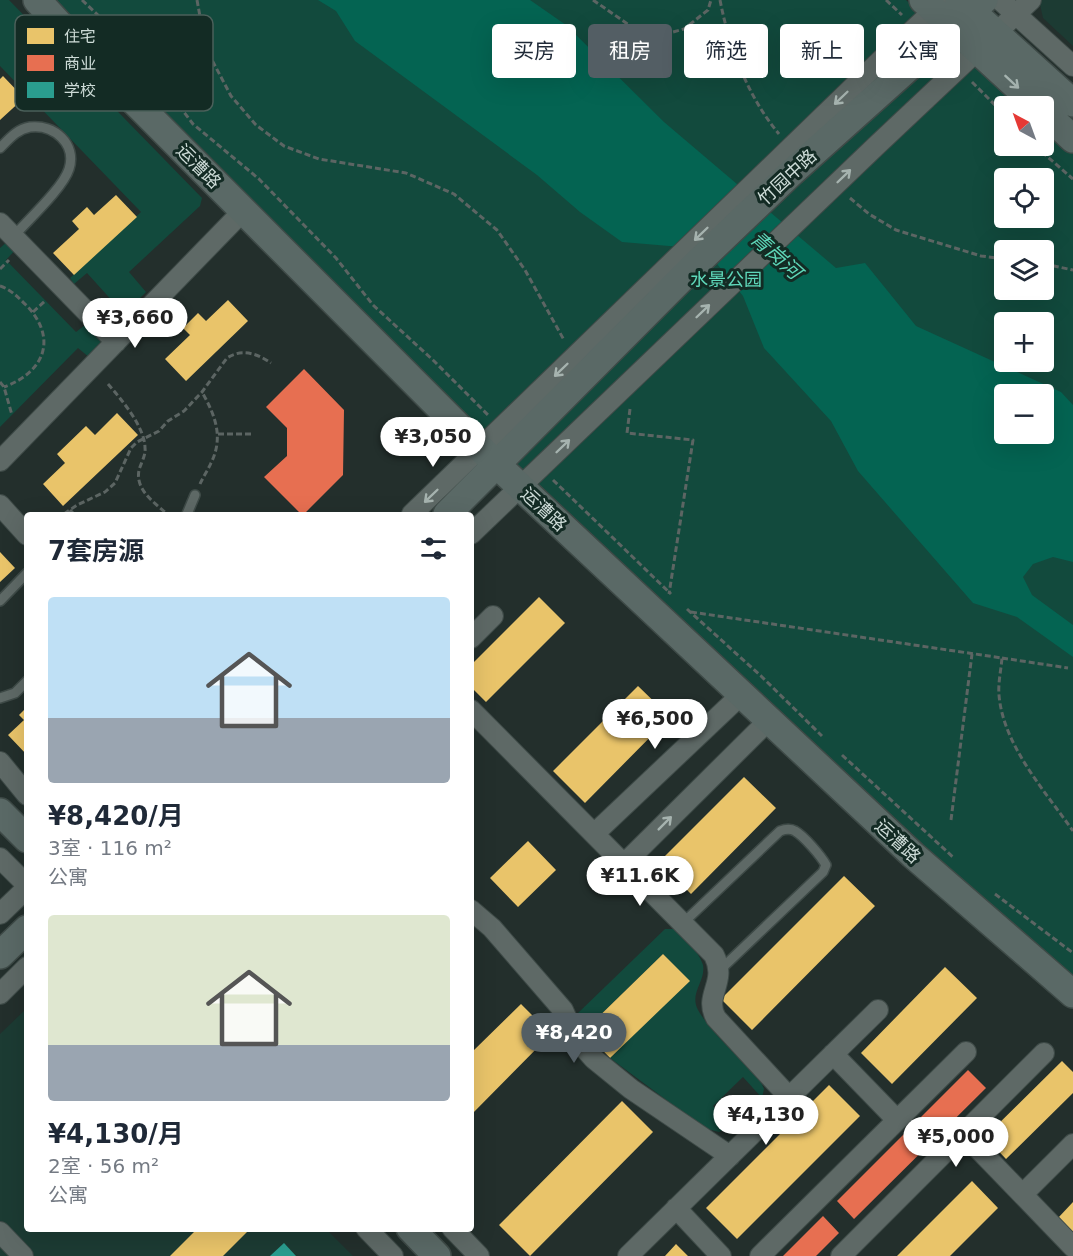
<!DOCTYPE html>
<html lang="zh">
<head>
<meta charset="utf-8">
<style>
	:root { --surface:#fff; --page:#f6f6f7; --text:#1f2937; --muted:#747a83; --accent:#535e64 }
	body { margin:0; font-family:"DejaVu Sans","Noto Sans SC",sans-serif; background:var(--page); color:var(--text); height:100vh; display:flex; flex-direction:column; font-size:22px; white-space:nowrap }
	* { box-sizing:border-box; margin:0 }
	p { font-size:20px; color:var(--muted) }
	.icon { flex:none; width:33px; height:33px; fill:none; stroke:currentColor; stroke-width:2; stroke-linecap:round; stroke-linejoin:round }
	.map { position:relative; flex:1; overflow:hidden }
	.drawer { position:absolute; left:24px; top:512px; width:450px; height:720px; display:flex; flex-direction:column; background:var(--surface); border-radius:6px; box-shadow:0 6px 24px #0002 }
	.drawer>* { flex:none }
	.hud { position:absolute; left:492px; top:24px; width:490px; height:54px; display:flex; gap:12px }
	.needle { width:39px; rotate:319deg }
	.buttons { position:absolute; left:994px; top:96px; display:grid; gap:12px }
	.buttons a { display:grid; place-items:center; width:60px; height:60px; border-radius:6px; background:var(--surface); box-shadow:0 6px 24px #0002; font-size:30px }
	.price { position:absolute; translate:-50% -51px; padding:0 14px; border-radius:21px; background:#fff; color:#222; font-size:20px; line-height:39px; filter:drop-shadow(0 2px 3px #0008) }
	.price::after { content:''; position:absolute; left:50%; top:36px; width:18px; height:14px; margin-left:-9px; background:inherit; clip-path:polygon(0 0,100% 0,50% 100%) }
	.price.on { background:var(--accent); color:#fff }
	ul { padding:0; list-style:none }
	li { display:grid; align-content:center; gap:12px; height:318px; padding:0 24px }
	li span { display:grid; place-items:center; height:186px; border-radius:6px; color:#555 }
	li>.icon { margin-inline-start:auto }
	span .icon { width:108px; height:108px; fill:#fffc; stroke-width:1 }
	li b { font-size:26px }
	h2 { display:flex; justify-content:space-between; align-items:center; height:72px; padding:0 24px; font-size:26px }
	.tag { padding:0 21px; border-radius:6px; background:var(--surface); box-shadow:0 6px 24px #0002; font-size:21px; line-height:54px }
	.tag.on { background:var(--accent); color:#fff }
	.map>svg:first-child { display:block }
	.built { fill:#1c3b33 }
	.green { fill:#124a3d; fill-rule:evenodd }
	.water { fill:#046452; fill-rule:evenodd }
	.homes { fill:#e9c46a }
	.shops { fill:#e76f51 }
	.schools { fill:#2a9d8f }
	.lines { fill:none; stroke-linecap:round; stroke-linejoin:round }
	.lane-casing { stroke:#3e4a47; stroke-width:12 }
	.street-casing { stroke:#3e4a47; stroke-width:22 }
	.secondary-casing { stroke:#3e4a47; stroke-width:30 }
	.path { stroke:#5c6563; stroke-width:3; stroke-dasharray:6 3; stroke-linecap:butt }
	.lane { stroke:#5e6966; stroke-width:9 }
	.street { stroke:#5e6966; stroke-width:20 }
	.secondary { stroke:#5a6966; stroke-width:27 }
	.oneway { stroke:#a5b3af }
	.oneway2 { stroke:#a6b3af }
	.labels { text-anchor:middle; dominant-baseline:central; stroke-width:6; stroke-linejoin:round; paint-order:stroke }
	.street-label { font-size:18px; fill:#cddbd7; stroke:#132b24 }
	.park-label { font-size:18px; fill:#5fd8ba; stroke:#132b24 }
	.water-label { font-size:20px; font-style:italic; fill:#5ed7b9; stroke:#132b24 }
	.key { fill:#132b24; stroke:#4b605a; stroke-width:1.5 }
	.key-label { font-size:16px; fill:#cddbd7 }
</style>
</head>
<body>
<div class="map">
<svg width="1073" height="1256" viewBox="0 0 1073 1256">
	<rect width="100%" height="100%" fill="#232f2c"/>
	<path class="built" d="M1039 0H1073V46L1043 18Z
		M27 1008V1228L326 1229 353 1256H0V1034Z"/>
	<path class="green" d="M0 0H9L202 198 200 206 129 272 146 292C133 305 125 317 105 315L115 304 87 273 74 284 70 278 141 212 0 66Z
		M54 0H906L1024 106H1005V146H1044V125L1073 151V981L921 847 607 553 447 398 94 45ZM1005 178H1044V218H1005ZM1005 250H1044V290H1005ZM1005 322H1044V362H1005ZM1005 394H1044V434H1005Z
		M9 240 17 248 6 260 76 332 89 322C103 338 105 342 90 358L78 348 0 427V248Z
		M665 929C667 929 673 929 674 929 683 932 701 956 703 965 706 981 689 993 698 1010 711 1033 741 1059 760 1080L764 1089 762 1098 743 1077 713 1106 732 1126 719 1132 704 1128 610 1058 689 981 663 954 584 1031 577 1024 578 1013Z"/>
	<path class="water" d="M318 0H530L566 25 664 122 836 268 865 263 916 326 1061 392 1073 405V562L1053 557 1033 564 1023 577 1032 595 1073 625V657L1017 617 973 603 858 471 831 421 764 348 743 296 705 249 622 242 580 212 537 175 355 41 336 11ZM1005 394H1044V434H1005Z"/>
	<path class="homes" d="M3 76 24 98 0 120V79Z
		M116 195 137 217 74 275 53 253 79 229 72 221 87 207 94 215Z
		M228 300 248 321 186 381 165 359 190 335 183 328 198 313 206 321Z
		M117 413 138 435 63 506 43 484 65 463 57 454 86 426 95 435Z
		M0 552 15 568 0 582Z
		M539 597 565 623 486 702 471 687V665Z
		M638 686 670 717 585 803 553 771Z
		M27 707V755L8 735 24 720 19 715Z
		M744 777 776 808 691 894 659 862Z
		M528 841 556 870 518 907 490 878Z
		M844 876 875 906 752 1030 721 999Z
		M663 954 690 981 610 1058 584 1031Z
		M945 967 977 998 892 1084 861 1053Z
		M521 1004 551 1034 471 1115V1053Z
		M1062 1061 1073 1072V1093L1006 1159 985 1137Z
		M829 1085 860 1116 737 1239 706 1208Z
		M622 1101 653 1132 530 1256 499 1225Z
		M972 1181 998 1208 950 1256H897Z
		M1073 1202V1232L1058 1218Z
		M198 1228H251L223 1256H170Z
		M676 1244 688 1256H665Z"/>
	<path class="shops" d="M304 369 344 410 343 475 304 514H301L264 477 287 456V428L266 407Z
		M968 1070 986 1088 854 1219 837 1201Z
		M823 1216 839 1233 816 1256H783Z"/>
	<path class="schools" d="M284 1243 296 1256H270Z"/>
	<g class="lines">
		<defs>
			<path id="lane" d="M0 148C9 139 17 129 30 127 54 124 77 144 69 169 63 188 28 220 14 236
				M187 514 195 495
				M0 601 27 573
				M0 698 15 693 27 681
				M683 923 780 831C785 829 790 828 795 831 804 836 821 856 826 865L823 872 720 970"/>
			<path id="street" d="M1000 0 1073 66
				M0 223 116 342
				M0 461 243 211
				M0 505 27 535
				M412 514 881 60 945 0
				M471 534 876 146 1031 0
				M471 638 493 616
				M471 710 714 955C728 983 703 995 716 1018L789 1097
				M0 762 27 795
				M594 834 742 694
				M0 858 27 885
				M624 864 769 720
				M471 910 492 928 563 1010 576 1039 594 1059 631 1089 730 1156
				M0 914 27 888
				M0 994 27 967
				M833 1054 897 1120
				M963 1133 1073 1247
				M1023 1194 1073 1144
				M676 1208 721 1256
				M366 1228 393 1256
				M452 1228 479 1256
				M0 1232 23 1256
				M628 1256 878 1010
				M760 1256 966 1052
				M841 1256 1044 1053"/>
			<path id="secondary" d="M37 0 85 52 497 465 913 855 1073 994
				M923 0 1038 106
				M959 0 1073 103
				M1044 112 1073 139
				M447 514 698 262 792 172 984 0
				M0 812 27 839
				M0 955 27 929
				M410 1228 437 1256"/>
		</defs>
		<use href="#lane" class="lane-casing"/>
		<use href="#street" class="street-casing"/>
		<use href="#secondary" class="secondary-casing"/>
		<path class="path" d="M82 0 141 56 193 124 259 179 336 258 373 305 434 361 489 416
			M197 0 203 33 212 60 231 96 256 125 284 146 319 159 406 173 454 194 497 230 525 270 564 340
			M593 0 632 27 662 35 684 29 708 10 711 0
			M720 0C729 47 748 97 779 134
			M886 0 902 15
			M972 82 1005 115
			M1035 146 1073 179
			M850 198 869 214 896 230 981 256 1005 259
			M1044 264 1073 270
			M0 269 9 260
			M0 286C10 289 18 297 26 305 58 338 45 372 4 387
			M33 312 45 301
			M0 382 4 387 12 415
			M108 384C121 399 145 427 145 448 146 455 141 463 139 470 135 490 154 502 167 514
			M630 409 627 433 693 440 669 594
			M218 434H253
			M553 480 671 594
			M200 484C203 477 208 470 211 463 224 437 215 415 202 392
			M70 510 74 514
			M64 514 77 505 105 492 115 483 131 448 137 442 159 431 168 421 184 411 202 392 227 358C242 348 258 354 271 363
			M111 514 112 513
			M687 609 761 676 822 736
			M691 612 1002 658C1001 670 998 683 999 695 1003 745 1045 791 1073 831
			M1002 658 1068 668
			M842 755 954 858
			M951 820 972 654
			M995 894 1073 953"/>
		<use href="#lane" class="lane"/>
		<use href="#street" class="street"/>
		<use href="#secondary" class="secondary"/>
	</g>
	<defs><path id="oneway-shaft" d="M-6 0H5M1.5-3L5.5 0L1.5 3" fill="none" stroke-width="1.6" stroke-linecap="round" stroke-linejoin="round" transform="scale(1.5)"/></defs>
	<use class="oneway" href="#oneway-shaft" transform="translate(1012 82) rotate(43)"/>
	<g class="oneway2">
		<use href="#oneway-shaft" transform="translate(841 98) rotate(136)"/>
		<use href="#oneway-shaft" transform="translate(844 176) rotate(-44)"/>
		<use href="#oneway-shaft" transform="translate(701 234) rotate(136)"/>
		<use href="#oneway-shaft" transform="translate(703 311) rotate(-44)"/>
		<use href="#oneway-shaft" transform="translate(561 370) rotate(136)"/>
		<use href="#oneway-shaft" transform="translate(563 446) rotate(-44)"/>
		<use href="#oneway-shaft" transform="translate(431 496) rotate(136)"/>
		<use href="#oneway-shaft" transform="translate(665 823) rotate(-45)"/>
	</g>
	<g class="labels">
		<g class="street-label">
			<text transform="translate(199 166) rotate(45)">运漕路</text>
			<text transform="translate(787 177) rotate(-43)">竹园中路</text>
			<text transform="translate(544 509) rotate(43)">运漕路</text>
			<text transform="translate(898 841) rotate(43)">运漕路</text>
		</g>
		<g class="park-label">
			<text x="726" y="279">水景公园</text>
		</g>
		<g class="water-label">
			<text transform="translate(776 255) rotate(42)">青岗河</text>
		</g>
	</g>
	<rect x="15" y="15" width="198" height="96" rx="9" class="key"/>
	<rect x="27" y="28" width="27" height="16" fill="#e9c46a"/>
	<rect x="27" y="55" width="27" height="16" fill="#e76f51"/>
	<rect x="27" y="82" width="27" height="16" fill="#2a9d8f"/>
	<g class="key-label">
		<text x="64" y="42">住宅</text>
		<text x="64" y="69">商业</text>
		<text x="64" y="96">学校</text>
	</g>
</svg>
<div class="buttons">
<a><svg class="needle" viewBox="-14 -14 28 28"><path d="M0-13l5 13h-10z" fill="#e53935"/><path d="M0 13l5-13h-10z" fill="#747a83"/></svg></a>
<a><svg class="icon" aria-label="locate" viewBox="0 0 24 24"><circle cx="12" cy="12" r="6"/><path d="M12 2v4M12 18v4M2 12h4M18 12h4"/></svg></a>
<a><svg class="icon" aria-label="layers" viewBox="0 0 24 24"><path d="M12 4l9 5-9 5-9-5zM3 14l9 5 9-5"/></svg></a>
<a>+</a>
<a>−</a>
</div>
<b class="price" style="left:135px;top:349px">¥3,660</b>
<b class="price" style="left:433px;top:468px">¥3,050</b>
<b class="price" style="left:655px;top:750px">¥6,500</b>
<b class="price" style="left:640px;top:907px">¥11.6K</b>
<b class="price on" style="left:574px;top:1064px">¥8,420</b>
<b class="price" style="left:766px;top:1146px">¥4,130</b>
<b class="price" style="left:956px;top:1168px">¥5,000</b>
<div class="hud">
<a class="tag">买房</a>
<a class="tag on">租房</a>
<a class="tag">筛选</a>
<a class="tag">新上</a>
<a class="tag">公寓</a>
</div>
<section class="drawer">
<h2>7套房源<svg class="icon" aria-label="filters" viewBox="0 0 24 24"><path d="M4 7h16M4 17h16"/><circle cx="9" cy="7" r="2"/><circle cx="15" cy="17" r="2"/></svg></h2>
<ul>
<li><span style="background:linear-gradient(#bfe0f5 65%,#9aa5b1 0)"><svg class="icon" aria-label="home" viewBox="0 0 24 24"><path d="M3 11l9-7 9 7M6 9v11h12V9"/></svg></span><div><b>¥8,420/月</b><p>3室 · 116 m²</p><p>公寓</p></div></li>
<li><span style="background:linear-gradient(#dfe7d0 70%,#9aa5b1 0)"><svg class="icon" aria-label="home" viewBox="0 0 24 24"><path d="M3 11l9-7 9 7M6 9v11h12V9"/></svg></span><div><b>¥4,130/月</b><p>2室 · 56 m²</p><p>公寓</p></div></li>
</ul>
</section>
</div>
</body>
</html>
